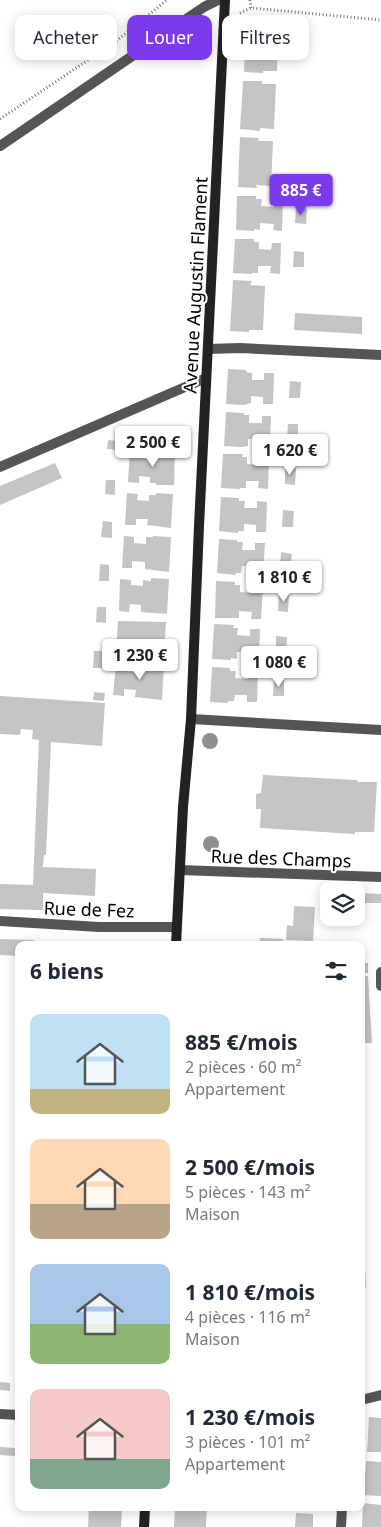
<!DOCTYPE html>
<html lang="fr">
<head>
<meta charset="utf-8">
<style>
	:root { --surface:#fff; --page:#f2f2f3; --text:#1f2937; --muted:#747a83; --accent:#7c3aed }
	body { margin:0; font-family:"Noto Sans",sans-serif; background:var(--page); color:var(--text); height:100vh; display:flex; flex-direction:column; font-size:19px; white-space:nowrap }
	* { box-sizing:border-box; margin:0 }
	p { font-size:16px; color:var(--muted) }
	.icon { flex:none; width:28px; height:28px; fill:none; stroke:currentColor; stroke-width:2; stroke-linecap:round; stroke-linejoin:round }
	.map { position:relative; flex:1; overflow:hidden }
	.side { position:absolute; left:15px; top:941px; width:350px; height:570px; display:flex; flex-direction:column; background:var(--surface); border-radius:10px; box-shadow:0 2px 12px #0003 }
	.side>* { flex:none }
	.banner { position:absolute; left:15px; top:15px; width:351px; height:45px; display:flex; gap:10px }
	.fabs { position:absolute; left:320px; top:881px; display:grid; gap:10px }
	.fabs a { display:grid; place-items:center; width:45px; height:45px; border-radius:10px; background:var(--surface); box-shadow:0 2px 12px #0003; font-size:25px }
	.price { position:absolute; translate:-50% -42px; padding:0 11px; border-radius:5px; background:#fff; color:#222; font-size:16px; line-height:32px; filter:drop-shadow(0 1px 2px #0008) }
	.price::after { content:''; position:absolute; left:50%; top:30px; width:15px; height:11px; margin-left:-8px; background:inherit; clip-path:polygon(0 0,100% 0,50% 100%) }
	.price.current { background:var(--accent); color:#fff }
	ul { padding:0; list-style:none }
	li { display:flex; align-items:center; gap:15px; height:125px; padding:0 15px }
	li span { display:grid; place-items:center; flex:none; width:140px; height:100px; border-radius:10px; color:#555 }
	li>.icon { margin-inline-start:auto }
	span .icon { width:60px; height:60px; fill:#fffc; stroke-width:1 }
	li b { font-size:21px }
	h2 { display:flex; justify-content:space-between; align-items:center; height:60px; padding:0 15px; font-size:21px }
	.pill { padding:0 18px; border-radius:10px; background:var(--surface); box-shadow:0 2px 12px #0003; font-size:18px; line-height:45px }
	.pill.current { background:var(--accent); color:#fff }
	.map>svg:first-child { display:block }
	.building { fill:#c4c4c4 }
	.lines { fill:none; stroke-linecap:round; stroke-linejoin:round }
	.path { stroke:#777; stroke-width:3; stroke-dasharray:1 2.5; stroke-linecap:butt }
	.lane { stroke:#555; stroke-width:10 }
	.street { stroke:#555; stroke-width:10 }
	.secondary { stroke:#222; stroke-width:10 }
	.tree { fill:#8f8f8f }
	.labels { text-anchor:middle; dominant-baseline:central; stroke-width:4; stroke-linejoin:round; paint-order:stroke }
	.street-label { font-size:18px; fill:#000; stroke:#fff }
</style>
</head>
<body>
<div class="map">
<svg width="381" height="1527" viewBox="0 0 381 1527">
	<rect width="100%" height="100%" fill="#fff"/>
	<path class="building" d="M246 23 265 24V26H279L277 71H263V73L244 72Z
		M243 81H262V84H276L274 129 260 128V131L240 129Z
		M240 137 259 138 258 141H273L271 186 256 185 257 188 238 187Z
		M237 196H256V199H262L261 206 274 207V200H283L282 231 273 230 274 224 260 223V230L254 229V231L236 230Z
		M296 208 307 209 306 224 295 223Z
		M235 239H254V242H259V249L271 250 272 243H281L280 274 270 273 271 266H258V273H252V274L233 273Z
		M294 251 304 252V267H293Z
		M233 280 252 281 250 285 265 286 263 330H249V332L230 331Z
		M295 313 362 317V334L294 330Z
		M228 369 246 370V372L252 373V380H264V373H274L273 404H263V397L251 396V403L244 405 226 404Z
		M290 381 301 382 300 398H289Z
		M226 412 244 413V415H249V423H262V416H271L270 447 261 446V439H248V446L242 447 224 446Z
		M288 424H298V441L287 440Z
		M108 440 117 441V450L107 449Z
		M130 450 141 451 140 458 151 459 152 452H158V451L175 452 174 485H156V483H150V477L139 476V483L128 482Z
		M223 454H243L242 457H247V464L259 465 260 458H269L268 489 258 488 259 481H246V488H240V489L221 488Z
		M55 463 62 478 0 505V486Z
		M285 468H296L295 485 285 484Z
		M106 480H115V495L105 494Z
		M127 493 138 494 137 500 149 501V495H156V493L173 494 171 528 147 525 148 519H136V525H125Z
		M221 497 239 498V501H245L244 508H257V501L267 502 266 532H256V525L244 524V531H238V533L219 531Z
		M283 510 294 511 293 527H282Z
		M103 521 112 522V538L101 537Z
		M124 536 134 537V543L146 544V537H153V536L171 537 169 572 145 569V562L132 561V568H122Z
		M219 539 237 540V542H243L242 550H255V543H265L263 574H254V566H242L241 573H236L235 575 217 573Z
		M281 552 292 554 290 570 280 569Z
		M100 564 109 565V581H99Z
		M151 578 169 579 167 614 141 612V605L130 604 129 612 119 611 120 579 131 580V585L143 586V580L151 581Z
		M216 581 235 582V585H240V592L253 593V585L263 586 261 619H251L252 612 239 611V618H215Z
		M279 594 289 595 288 612 278 611Z
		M97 607H106V623L96 622Z
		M118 621 166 622 164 656 146 655 145 654 138 653 139 647 127 646V653L116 652Z
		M214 624 234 625 233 628H238L237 635 250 636V629H260L259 659H249L250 652H237V659L231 658V660L212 659Z
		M276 636 287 637 286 653H276Z
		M94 651H104L103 668H93Z
		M116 664 125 665V671L137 672V666H145L146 664H164L162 700 135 697 136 690 124 689V696L113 695Z
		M212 667 230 668V671H236L235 678 248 679V672H258L257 702H247V695H235L234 701H228V703L210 702Z
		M274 679 284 680V696H273Z
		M94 692 105 693 104 701 93 700Z
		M0 696 105 703 102 746 51 742 46 855H44L43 866H42V867L96 869 95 896 43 893V910L0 909V884L33 885 39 740 32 739 33 730 21 729 20 735 0 734Z
		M263 775 357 780 358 782H377L374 832H355V834L260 828 261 809H256V794L261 793Z
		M356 893 381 894V903H365L364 907H356Z
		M294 906 315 907 313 941 286 940 287 925 293 926Z
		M260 938 283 939 282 945H260Z
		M0 939 34 940V945H19V956L0 955Z
		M38 941 86 943V945H37Z
		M361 963H368V973H361Z
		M361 976H368L372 1043H361Z
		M361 1267H365L366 1288H361Z
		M0 1382 10 1383V1391L0 1390Z
		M369 1417 381 1418V1452H367Z
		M0 1447 15 1448V1456L0 1455Z
		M366 1461 381 1462V1496L364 1495Z
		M363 1503 381 1505V1527H362Z
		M89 1508H122L121 1527H88Z
		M175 1508H207L206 1527H174Z
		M296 1513 313 1514V1527H295Z"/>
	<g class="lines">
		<path class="path" d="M250 0 251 8
			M240 13 251 8 381 20
			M0 119 115 42 167 0"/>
		<path class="lane" d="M0 146 188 18 204 7 218 0
			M0 921 99 927H176"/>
		<path class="street" d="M208 349 240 348 381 355
			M0 467 206 378
			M191 719 381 730
			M180 870 381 877
			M381 972V986
			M361 1400 381 1395
			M0 1414 19 1415
			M341 1527 342 1508"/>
		<path class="secondary" d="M176 945 183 807 191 719 199 526 225 0
			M144 1527 145 1508"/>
	</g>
	<g class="tree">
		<circle cx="210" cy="741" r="8"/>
		<circle cx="211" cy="844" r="8"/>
	</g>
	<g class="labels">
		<g class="street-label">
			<text transform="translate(195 285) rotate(-87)">Avenue Augustin Flament</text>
			<text transform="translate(281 858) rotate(2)">Rue des Champs</text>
			<text transform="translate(89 909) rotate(2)">Rue de Fez</text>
		</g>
	</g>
</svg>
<div class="fabs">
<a><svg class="icon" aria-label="layers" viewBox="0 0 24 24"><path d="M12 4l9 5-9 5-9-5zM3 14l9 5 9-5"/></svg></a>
</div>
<b class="price current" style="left:301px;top:216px">885 €</b>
<b class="price" style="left:153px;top:468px">2 500 €</b>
<b class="price" style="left:290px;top:476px">1 620 €</b>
<b class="price" style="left:284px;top:603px">1 810 €</b>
<b class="price" style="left:140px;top:681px">1 230 €</b>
<b class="price" style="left:279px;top:688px">1 080 €</b>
<div class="banner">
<a class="pill">Acheter</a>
<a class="pill current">Louer</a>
<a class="pill">Filtres</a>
</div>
<section class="side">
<h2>6 biens<svg class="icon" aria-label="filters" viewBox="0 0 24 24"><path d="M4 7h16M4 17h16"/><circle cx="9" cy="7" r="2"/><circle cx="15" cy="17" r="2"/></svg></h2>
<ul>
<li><span style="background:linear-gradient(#bfe0f5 75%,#c2b280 0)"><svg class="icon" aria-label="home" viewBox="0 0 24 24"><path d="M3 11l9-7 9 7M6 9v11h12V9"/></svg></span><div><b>885 €/mois</b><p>2 pièces · 60 m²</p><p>Appartement</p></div></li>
<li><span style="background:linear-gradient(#ffd9b3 65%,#b9a48a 0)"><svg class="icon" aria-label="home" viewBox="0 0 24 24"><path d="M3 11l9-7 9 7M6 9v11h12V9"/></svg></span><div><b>2 500 €/mois</b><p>5 pièces · 143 m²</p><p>Maison</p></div></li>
<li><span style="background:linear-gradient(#a9c7e8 60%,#8fb573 0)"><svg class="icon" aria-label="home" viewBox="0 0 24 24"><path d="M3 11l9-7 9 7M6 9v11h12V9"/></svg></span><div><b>1 810 €/mois</b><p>4 pièces · 116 m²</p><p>Maison</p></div></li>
<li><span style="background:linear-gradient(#f6c9c9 70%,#7fa58c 0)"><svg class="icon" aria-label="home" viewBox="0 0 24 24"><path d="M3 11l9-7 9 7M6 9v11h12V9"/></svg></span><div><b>1 230 €/mois</b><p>3 pièces · 101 m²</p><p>Appartement</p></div></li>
</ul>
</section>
</div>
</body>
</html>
